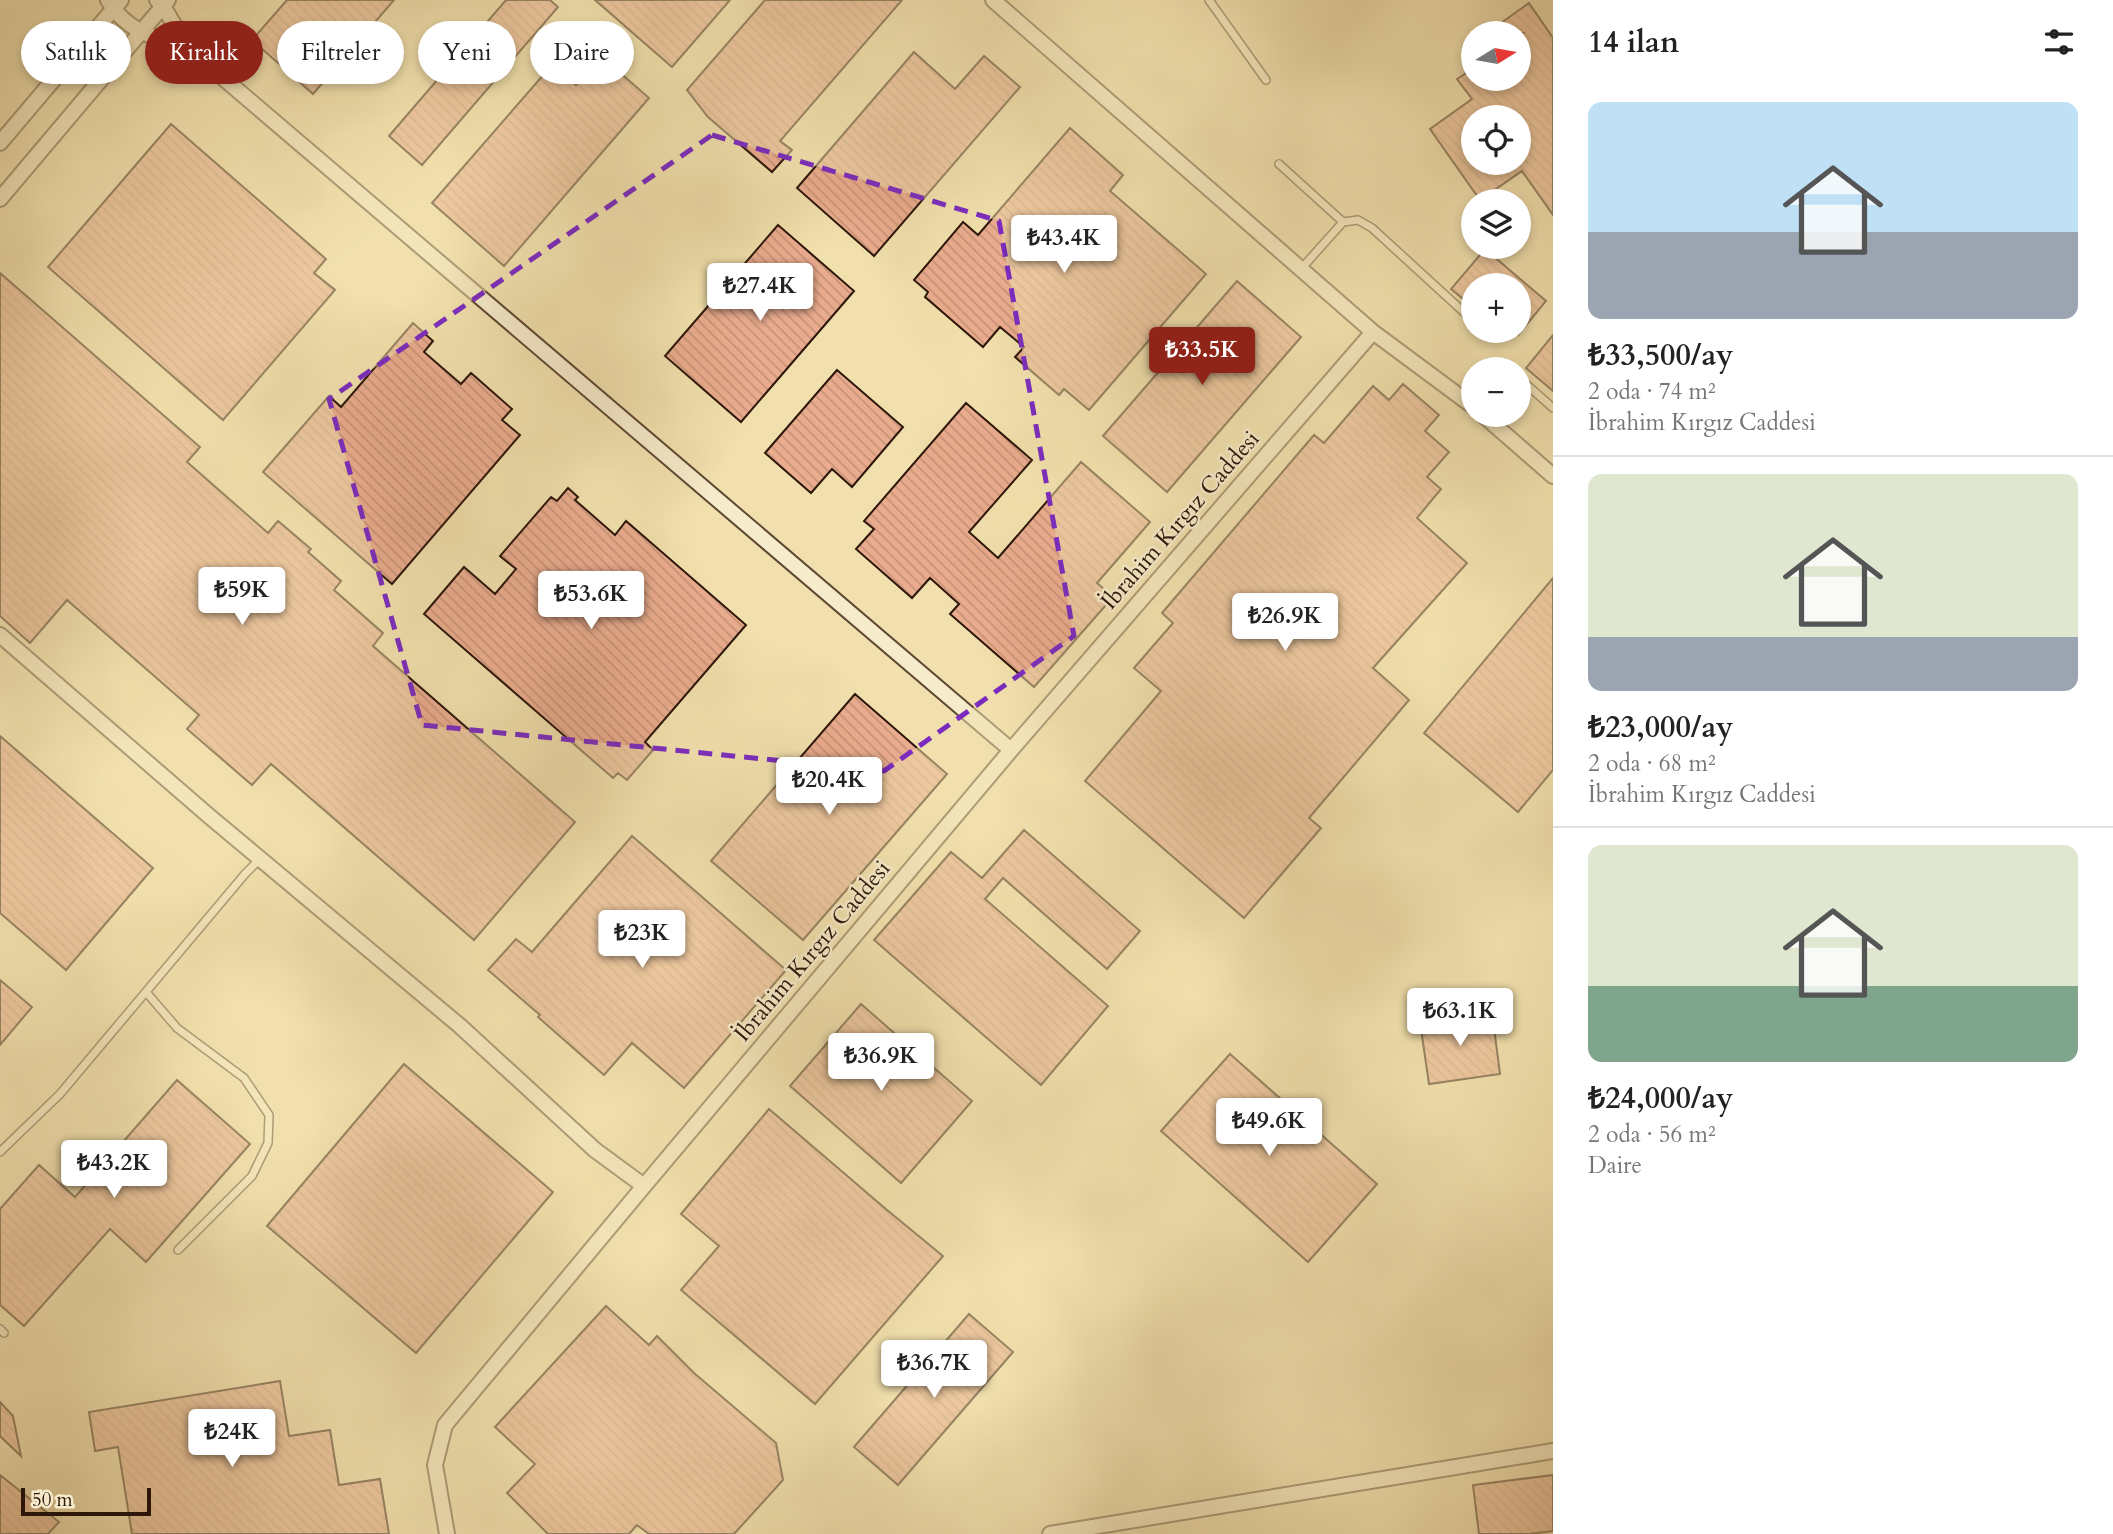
<!DOCTYPE html>
<html lang="tr">
<head>
<meta charset="utf-8">
<style>
	:root { --surface:#fff; --page:#f6f6f6; --text:#222; --muted:#767676; --line:#e0e0e0; --accent:#8f2418 }
	body { margin:0; font-family:Cardo,serif; background:var(--page); color:var(--text); height:100vh; display:flex; flex-direction:column; font-size:26px; white-space:nowrap }
	* { box-sizing:border-box; margin:0 }
	p { font-size:23px; color:var(--muted) }
	.icon { flex:none; width:38px; height:38px; fill:none; stroke:currentColor; stroke-width:2; stroke-linecap:round; stroke-linejoin:round }
	.map { position:relative; flex:1; overflow:hidden }
	.sheet { display:flex; flex-direction:column; background:var(--surface); width:560px }
	.sheet>* { flex:none }
	.banner { position:absolute; left:21px; top:21px; width:665px; height:63px; display:flex; gap:14px }
	.needle { width:46px; rotate:79deg }
	.buttons { position:absolute; left:1461px; top:21px; display:grid; gap:14px }
	.buttons a { display:grid; place-items:center; width:70px; height:70px; border-radius:50%; background:var(--surface); box-shadow:0 4px 10px #0003; font-size:35px }
	.scale { position:absolute; left:21px; bottom:18px; width:130px; box-sizing:border-box; padding-left:7px; border:4px solid #2d160a; border-top:0; font-size:19px; line-height:24px; white-space:nowrap; color:#2d160a; -webkit-text-stroke:5px #f6ebca; paint-order:stroke }
	.price { position:absolute; translate:-50% -60px; padding:0 16px; border-radius:7px; background:#fff; color:#222; font-size:23px; line-height:46px; filter:drop-shadow(0 2px 4px #0008) }
	.price::after { content:''; position:absolute; left:50%; top:42px; width:21px; height:16px; margin-left:-10px; background:inherit; clip-path:polygon(0 0,100% 0,50% 100%) }
	.price.on { background:var(--accent); color:#fff }
	ul { padding:0; list-style:none }
	li { display:grid; align-content:center; gap:14px; height:371px; padding:0 35px }
	li+li { border-top:2px solid var(--line) }
	li span { display:grid; place-items:center; height:217px; border-radius:14px; color:#555 }
	li>.icon { margin-inline-start:auto }
	span .icon { width:126px; height:126px; fill:#fffc; stroke-width:1 }
	li b { font-size:30px }
	h2 { display:flex; justify-content:space-between; align-items:center; height:84px; padding:0 35px; font-size:30px }
	.pill { padding:0 24px; border-radius:32px; background:var(--surface); box-shadow:0 4px 10px #0003; font-size:24px; line-height:63px }
	.pill.on { background:var(--accent); color:#fff }
	main { display:flex; flex:1; min-height:0 }
	.map>svg:first-child { display:block }
	.building { fill:url(#building-back-hatch); stroke:#2d160a; stroke-width:2; fill-rule:evenodd }
	.lines { fill:none; stroke-linecap:round; stroke-linejoin:round }
	.lane-casing { stroke:#5e4833; stroke-width:10 }
	.street-casing { stroke:#5e4833; stroke-width:18 }
	.lane { stroke:#f6ebca; stroke-width:7 }
	.street { stroke:#f6ebca; stroke-width:14 }
	.marked { fill:none; stroke:#7b2cbf; stroke-width:5; stroke-dasharray:14 9; stroke-linejoin:round }
	.labels { text-anchor:middle; dominant-baseline:central; stroke-width:5; stroke-linejoin:round; paint-order:stroke }
	.street-label { font-size:23px; fill:#2d160a; stroke:#f6ebca }
</style>
</head>
<body>
<main>
<div class="map">
<svg width="1553" height="1534" viewBox="0 0 1553 1534">
	<defs>
		<pattern id="building-back-hatch" width="6" height="6" patternUnits="userSpaceOnUse" patternTransform="scale(1.75)"><rect width="6" height="6" fill="#eaac8e"/><path d="M-1 5l2 2M0 0l6 6M5-1l2 2" fill="none" stroke="#c99379"/></pattern>
	</defs>
	<rect width="100%" height="100%" fill="#f1e0ad"/>
	<filter id="stains"><feTurbulence type="fractalNoise" baseFrequency=".00286" numOctaves="4"/><feColorMatrix values="0 0 0 0 .2 0 0 0 0 .09 0 0 0 0 .02 0 0 0 .5 -.17"/></filter>
	<radialGradient id="worn" r=".72"><stop offset=".6" stop-color="#630" stop-opacity="0"/><stop offset="1" stop-color="#630" stop-opacity=".3"/></radialGradient>
	<path class="building" d="M287 0H394L313 94 252 40Z
		M506 0H550L558 7 422 165 389 136Z
		M595 0H730L672 67Z
		M765 0H902L780 141 792 150 772 172 708 117 687 90Z
		M1529 3 1553 38V215L1522 171 1480 200 1430 129 1472 99 1457 79 1474 68V79H1519V36L1523 33H1487ZM1474 117H1519V163H1474Z
		M914 52 955 89 984 56 1020 87 874 256 797 188Z
		M601 56 649 98 504 266 432 203 552 65 576 85Z
		M171 124 326 259 314 273 335 290 223 420 48 267Z
		M1070 128 1123 175 1110 191 1206 274 1089 410 1064 389 1059 395 1015 357 1024 347 1000 327 983 347 925 297 928 292 914 280 963 222 978 235Z
		M778 225 854 291 741 422 665 356Z
		M1485 249 1546 301 1519 334V285H1474V308L1451 289Z
		M0 273 200 447 187 462 268 533 278 521 311 549 308 552 341 581 334 590 383 633 373 646 575 822 474 940 271 764 252 785 187 729 199 715 67 600 30 643 0 616Z
		M1237 281 1301 337 1167 492 1103 436Z
		M413 323 433 341 424 352 461 384 471 373 512 409 502 420 520 435 392 584 263 472 329 396 341 407Z
		M1553 335V391L1526 368Z
		M837 370 903 427 852 487 832 469 811 493 765 453Z
		M1403 384 1439 415 1425 431 1449 452 1427 477 1441 489 1417 518 1467 563 1373 668 1409 700 1309 818 1321 828 1244 918 1085 781 1161 691 1134 668 1173 623 1162 613 1314 435 1324 443 1373 386 1389 400Z
		M966 403 1032 460 969 532 998 558 1081 462 1150 522 1097 583 1113 597 1034 687 950 614 959 604 930 578 912 598 856 549 874 529 864 521Z
		M568 488 578 497 575 500 615 535 626 521 746 625 645 742 653 750 627 780 618 773 613 778 424 614 464 567 495 594 516 569 500 556 551 497 557 501Z
		M1553 578V770L1518 812 1424 733Z
		M855 694 947 774 803 940 711 861Z
		M0 736 153 868 66 970 0 913Z
		M1024 830 1140 931 1107 969 1003 878 985 899 1108 1006 1041 1085 874 940 951 852 982 878Z
		M632 836 786 970 684 1088 632 1043 604 1075 538 1017 540 1015 488 970 516 939 532 952Z
		M0 980 32 1007 0 1045Z
		M861 1004 972 1101 901 1183 790 1086Z
		M1492 1012 1500 1074 1429 1084 1420 1022Z
		M1230 1054 1377 1184 1308 1262 1161 1131Z
		M404 1064 553 1192 416 1353 267 1226Z
		M177 1080 250 1144 146 1262 110 1229 24 1326 0 1305V1209L39 1165 75 1197Z
		M769 1109 887 1210 943 1256 815 1404 681 1290 719 1246 681 1214Z
		M606 1306 649 1345 657 1336 694 1373 776 1443 783 1480 734 1534H649L637 1525 629 1534H548L507 1493 535 1464 495 1427Z
		M969 1314 1013 1352 898 1485 854 1447Z
		M280 1381 289 1436 330 1430 339 1485 380 1479 389 1534H132L118 1447 95 1451 89 1412Z
		M0 1402 13 1416 21 1456 0 1436Z
		M0 1475 59 1522 48 1534H0Z
		M1553 1475V1531L1529 1534H1479L1473 1485Z"/>
	<g class="lines">
		<defs>
			<path id="lane" d="M1209 0 1266 80
				M1279 164 1343 222 1358 220 1372 228 1468 316
				M1301 269 1343 222
				M1519 378 1553 408
				M146 992 177 1028 244 1078 269 1115 268 1143 252 1176 178 1250
				M0 1152 60 1094 245 874 260 859
				M0 1329 4 1333"/>
			<path id="street" d="M108 0C126 32 156 38 188 48
				M157 0 163 6 188 48 1011 750
				M993 0 1373 332 1474 407
				M0 143 121 0
				M0 199 168 0
				M1483 415 1553 476
				M0 635 209 816 460 1026 595 1150 644 1186
				M447 1534 435 1465 445 1425 644 1186 1011 750 1373 332
				M1050 1534 1553 1451"/>
		</defs>
		<use href="#lane" class="lane-casing"/>
		<use href="#street" class="street-casing"/>
		<use href="#lane" class="lane"/>
		<use href="#street" class="street"/>
	</g>
	<path d="M0 0H1553V1534H0ZM712 135 999 221 1074 636 884 771 422 725 329 399Z" fill="#f1e0ad" fill-opacity=".55" fill-rule="evenodd"/>
	<path class="marked" d="M712 135 999 221 1074 636 884 771 422 725 329 399Z"/>
	<g class="labels">
		<g class="street-label">
			<text transform="translate(1180 520) rotate(-49)">İbrahim Kırgız Caddesi</text>
			<text transform="translate(812 951) rotate(-50)">İbrahim Kırgız Caddesi</text>
		</g>
	</g>
	<rect width="100%" height="100%" filter="url(#stains)"/>
	<rect width="100%" height="100%" fill="url(#worn)"/>
</svg>
<div class="buttons">
<a><svg class="needle" viewBox="-14 -14 28 28"><path d="M0-13l5 13h-10z" fill="#e53935"/><path d="M0 13l5-13h-10z" fill="#767676"/></svg></a>
<a><svg class="icon" aria-label="locate" viewBox="0 0 24 24"><circle cx="12" cy="12" r="6"/><path d="M12 2v4M12 18v4M2 12h4M18 12h4"/></svg></a>
<a><svg class="icon" aria-label="layers" viewBox="0 0 24 24"><path d="M12 4l9 5-9 5-9-5zM3 14l9 5 9-5"/></svg></a>
<a>+</a>
<a>−</a>
</div>
<div class="scale">50 m</div>
<b class="price" style="left:1064px;top:275px">₺43.4K</b>
<b class="price" style="left:760px;top:323px">₺27.4K</b>
<b class="price on" style="left:1202px;top:387px">₺33.5K</b>
<b class="price" style="left:242px;top:627px">₺59K</b>
<b class="price" style="left:591px;top:631px">₺53.6K</b>
<b class="price" style="left:1285px;top:653px">₺26.9K</b>
<b class="price" style="left:829px;top:817px">₺20.4K</b>
<b class="price" style="left:642px;top:970px">₺23K</b>
<b class="price" style="left:1460px;top:1048px">₺63.1K</b>
<b class="price" style="left:881px;top:1093px">₺36.9K</b>
<b class="price" style="left:1269px;top:1158px">₺49.6K</b>
<b class="price" style="left:114px;top:1200px">₺43.2K</b>
<b class="price" style="left:934px;top:1400px">₺36.7K</b>
<b class="price" style="left:232px;top:1469px">₺24K</b>
<div class="banner">
<a class="pill">Satılık</a>
<a class="pill on">Kiralık</a>
<a class="pill">Filtreler</a>
<a class="pill">Yeni</a>
<a class="pill">Daire</a>
</div>
</div>
<section class="sheet">
<h2>14 ilan<svg class="icon" aria-label="filters" viewBox="0 0 24 24"><path d="M4 7h16M4 17h16"/><circle cx="9" cy="7" r="2"/><circle cx="15" cy="17" r="2"/></svg></h2>
<ul>
<li><span style="background:linear-gradient(#bfe0f5 60%,#9aa5b1 0)"><svg class="icon" aria-label="home" viewBox="0 0 24 24"><path d="M3 11l9-7 9 7M6 9v11h12V9"/></svg></span><div><b>₺33,500/ay</b><p>2 oda · 74 m²</p><p>İbrahim Kırgız Caddesi</p></div></li>
<li><span style="background:linear-gradient(#dfe7d0 75%,#9aa5b1 0)"><svg class="icon" aria-label="home" viewBox="0 0 24 24"><path d="M3 11l9-7 9 7M6 9v11h12V9"/></svg></span><div><b>₺23,000/ay</b><p>2 oda · 68 m²</p><p>İbrahim Kırgız Caddesi</p></div></li>
<li><span style="background:linear-gradient(#dfe7d0 65%,#7fa58c 0)"><svg class="icon" aria-label="home" viewBox="0 0 24 24"><path d="M3 11l9-7 9 7M6 9v11h12V9"/></svg></span><div><b>₺24,000/ay</b><p>2 oda · 56 m²</p><p>Daire</p></div></li>
</ul>
</section>
</main>
</body>
</html>
